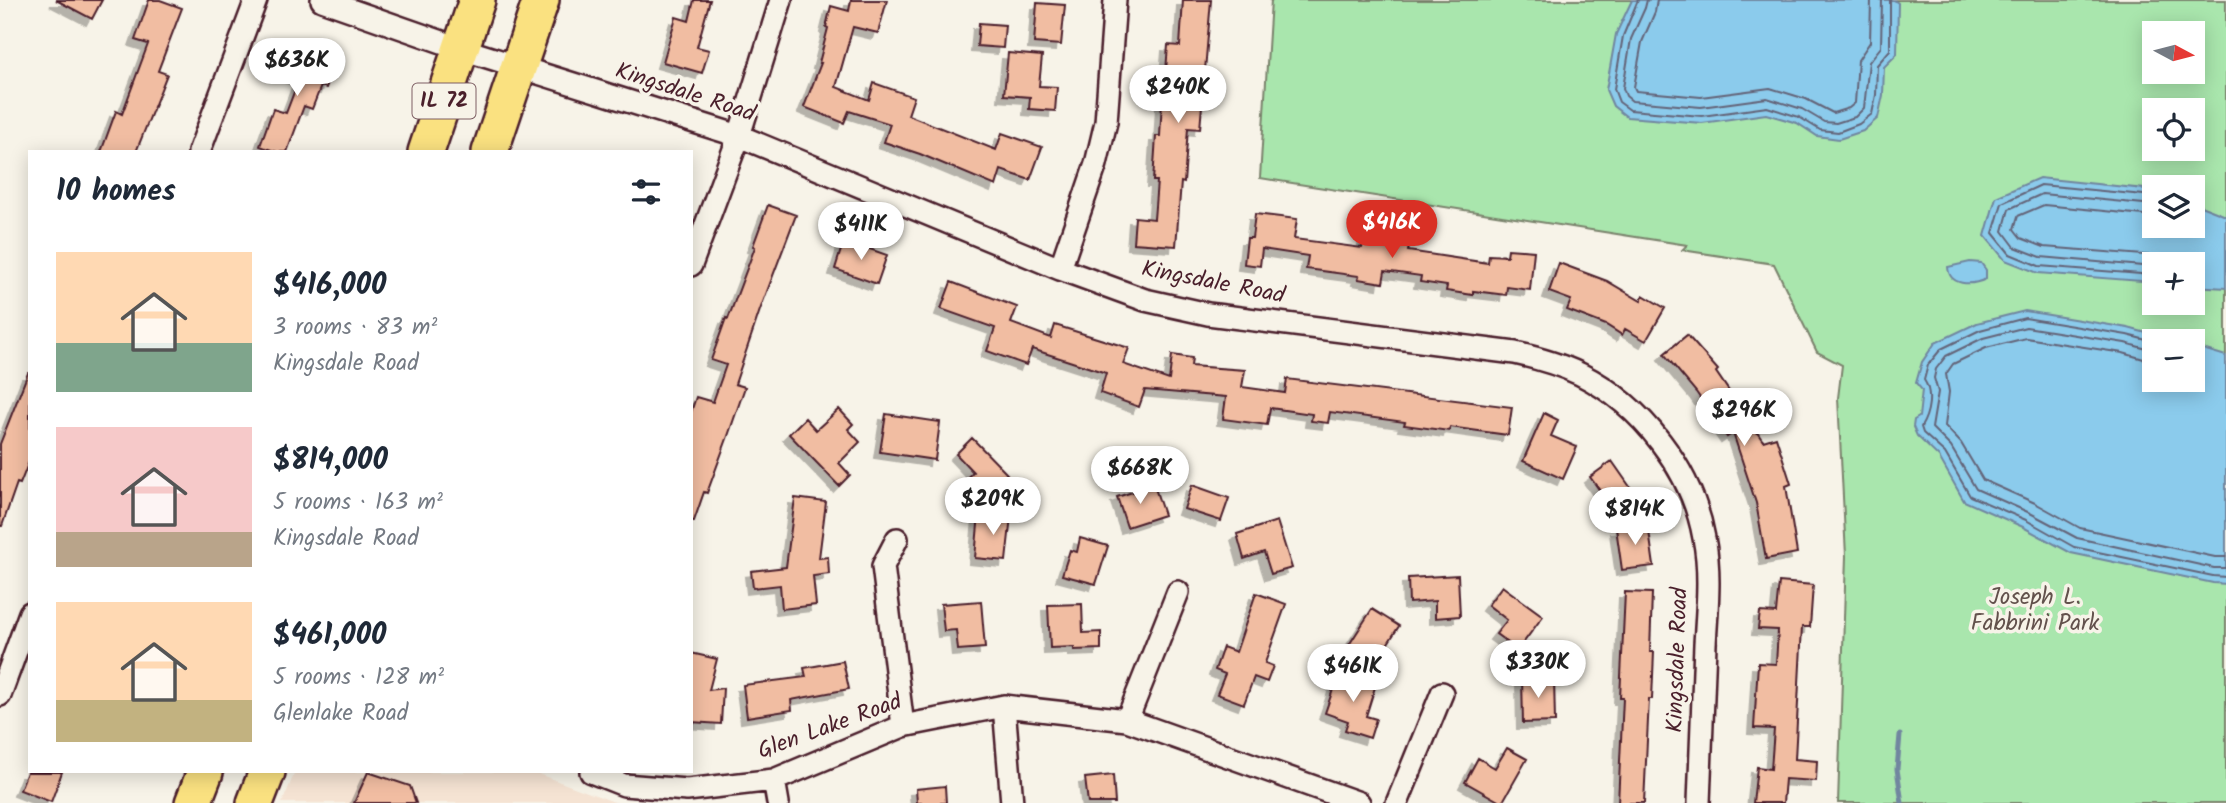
<!DOCTYPE html>
<html lang="en">
<head>
<meta charset="utf-8">
<style>
	:root { --surface:#fff; --page:#f6f6f7; --text:#1f2937; --muted:#747a83; --accent:#d93025 }
	body { margin:0; font-family:Kalam,sans-serif; background:var(--page); color:var(--text); height:100vh; display:flex; flex-direction:column; font-size:26px; white-space:nowrap }
	* { box-sizing:border-box; margin:0 }
	p { font-size:23px; color:var(--muted) }
	.icon { flex:none; width:38px; height:38px; fill:none; stroke:currentColor; stroke-width:2; stroke-linecap:round; stroke-linejoin:round }
	.map { position:relative; flex:1; overflow:hidden }
	.side { position:absolute; left:28px; top:150px; width:665px; height:623px; display:flex; flex-direction:column; background:var(--surface); border-radius:0px; box-shadow:0 4px 18px #0003 }
	.side>* { flex:none }
	.needle { width:46px; rotate:97deg }
	.buttons { position:absolute; left:2142px; top:21px; display:grid; gap:14px }
	.buttons a { display:grid; place-items:center; width:63px; height:63px; border-radius:0px; background:var(--surface); box-shadow:0 4px 18px #0003; font-size:35px }
	.price { position:absolute; translate:-50% -60px; padding:0 16px; border-radius:24px; background:#fff; color:#222; font-size:23px; line-height:46px; filter:drop-shadow(0 2px 4px #0008) }
	.price::after { content:''; position:absolute; left:50%; top:42px; width:21px; height:16px; margin-left:-10px; background:inherit; clip-path:polygon(0 0,100% 0,50% 100%) }
	.price.active { background:var(--accent); color:#fff }
	ul { padding:0; list-style:none }
	li { display:flex; align-items:center; gap:21px; height:175px; padding:0 28px }
	li span { display:grid; place-items:center; flex:none; width:196px; height:140px; border-radius:0px; color:#555 }
	li>.icon { margin-inline-start:auto }
	span .icon { width:84px; height:84px; fill:#fffc; stroke-width:1 }
	li b { font-size:30px }
	h2 { display:flex; justify-content:space-between; align-items:center; height:84px; padding:0 28px; font-size:30px }
	.map>svg:first-child { display:block }
	.built { fill:#f5e3d3 }
	.green { fill:#a9e6ad; stroke:#7a826c; stroke-width:2; fill-rule:evenodd }
	.water { fill:#8bcbec; stroke:#71869f; stroke-width:2 }
	.lines { fill:none; stroke-linecap:round; stroke-linejoin:round }
	.shore { stroke:#646478; stroke-width:2 }
	.stream { stroke:#71869f; stroke-width:5 }
	.building { fill:#f1bda2; stroke:#4a1f2b; stroke-width:2; filter:url(#shadow) }
	.minor-casing { stroke:#4a1f2b; stroke-width:26 }
	.primary-casing { stroke:#4a1f2b; stroke-width:40 }
	.minor { stroke:#f7f3e8; stroke-width:21 }
	.primary { stroke:#fae180; stroke-width:35 }
	.labels { text-anchor:middle; dominant-baseline:central; stroke-width:7; stroke-linejoin:round; paint-order:stroke }
	.shield { fill:#f7f3e8; stroke:#7e5f64; stroke-width:2 }
	.shield-label { font-size:21px; font-weight:bold; fill:#4a1f2b }
	.street-label { font-size:23px; fill:#4a1f2b; stroke:#f7f3e8 }
	.park-label { font-size:23px; fill:#62514c; stroke:#f7f3e8 }
</style>
</head>
<body>
<div class="map">
<svg width="2226" height="803" viewBox="0 0 2226 803">
	<defs>
		<filter id="shadow"><feDropShadow dx="-6" dy="6" stdDeviation="0" flood-color="#0004"/></filter>
	</defs>
	<rect width="100%" height="100%" fill="#f7f3e8"/>
	<filter id="ink" filterUnits="userSpaceOnUse"><feTurbulence type="fractalNoise" baseFrequency=".0143" numOctaves="2"/><feDisplacementMap in="SourceGraphic" scale="14" xChannelSelector="R" yChannelSelector="G"/><feConvolveMatrix kernelMatrix="1 2 1 2 8 2 1 2 1" color-interpolation-filters="sRGB"/></filter>
	<g filter="url(#ink)">
		<path class="built" d="M295 772H533L617 803H282Z"/>
		<path class="green" d="M1271 0H2226V803H1838L1846 556 1838 398 1842 365 1817 352 1774 264 1682 250 1687 245 1260 178ZM2154 33H2193V72H2154ZM2154 110H2193V149H2154ZM2154 187H2193V226H2154ZM2154 264H2193V303H2154ZM2154 341H2193V380H2154Z"/>
		<path class="water" d="M1632 0H1894L1898 3 1897 54 1884 67 1883 95 1878 118 1863 131 1839 139 1817 136 1797 123 1766 114 1702 123 1627 117 1613 106 1606 90 1616 34Z
			M2039 178 2154 190V226H2193V203L2226 216V288L2193 286V264H2154V282L2038 273 2005 260 1985 236 1996 197Z
			M1970 262 1981 263 1986 270V279C1971 286 1949 286 1948 267Z
			M2025 311 2128 328 2176 341H2154V380H2193V346L2226 356V584L2213 583 2071 553 2023 527 1964 501 1939 457 1917 436 1913 427 1914 420 1919 417 1922 390 1916 383 1922 362 1935 343 1977 323Z"/>
		<g class="lines">
			<path class="shore" d="M1638 0 1623 36 1614 89 1619 102 1630 110 1702 116 1767 107 1799 117 1820 130 1838 132 1859 124 1872 114 1876 95 1877 65 1890 50V0
				M1647 0 1645 8 1631 39 1623 88 1626 96 1632 101 1701 107 1767 98 1802 109 1824 122 1836 123 1855 117 1864 108 1869 62 1881 47 1882 0
				M1657 0 1655 12 1642 42 1634 87 1636 91 1701 97 1770 88 1806 99 1833 113 1849 108 1855 103 1858 60 1870 42 1871 0
				M2154 196 2041 185 2002 203 1993 233 2010 254 2039 266 2154 275
				M2154 205 2042 194 2009 209 2003 231 2015 247 2041 257 2154 267
				M2154 216 2044 205 2018 216 2014 229 2021 238 2044 247 2156 256 2172 264
				M2154 342 2127 335 2025 318 1980 330 1941 349 1928 365 1924 380C1933 393 1929 414 1921 427L1923 433 1945 453 1970 496 2026 520 2074 547 2213 576 2226 577
				M2154 351 2125 343 2026 327 1983 338 1946 356 1936 369 1934 378 1938 392 1932 428 1951 447 1976 489 2030 513 2077 538 2214 568H2226
				M2154 362 2123 353 2026 338 1986 348 1953 364 1946 374 1949 392 1945 426 1961 443 1983 480 2035 503 2080 528 2215 557H2226"/>
			<path class="stream" d="M1900 735 1897 769 1902 803"/>
		</g>
		<path class="building" d="M56 0H102L92 19Z
			M149 0H160L182 8 158 71 167 74 136 152H101L116 111 122 114 148 44 135 40Z
			M694 0H710L697 47 709 50 702 73 663 62 676 17 689 21Z
			M851 0H887L878 33 853 27 836 87 869 100 874 83 914 97 908 115 996 150 1002 133 1042 147 1030 180 1001 170 996 186 920 154 884 142 890 124 849 111 844 123 804 107 821 63H819L828 28 826 27 831 6 849 11Z
			M1183 0H1211L1200 129 1188 128 1184 183 1181 182 1176 246 1133 243 1135 217 1154 219 1157 181H1153L1156 136H1160L1162 101 1174 102 1176 72 1166 71 1168 45 1180 46Z
			M1037 3 1065 5 1061 45 1034 43Z
			M979 23 1005 25 1003 48 977 46Z
			M292 47 335 64 326 88 321 86 312 109 304 106 287 152H277L260 146 273 109 286 113 299 79 282 73Z
			M1008 53 1042 56 1039 86 1057 87 1055 111 1029 109 1030 97 1004 95Z
			M768 205 796 215 760 310 735 384 745 387 728 436 707 493 704 492 694 521H691V412L696 397 713 402 726 365 711 360 726 318 728 319 755 247 753 246Z
			M1255 214 1297 219 1294 239 1362 248 1364 239 1392 243 1394 231 1411 233 1408 251 1488 263 1489 255 1507 256 1508 249 1534 251 1530 290 1507 287 1506 295 1473 291V295L1446 291 1447 286 1420 282 1421 276 1385 271 1383 283 1358 279 1359 276 1306 269 1308 256 1262 249 1260 266 1244 264 1247 238H1252Z
			M844 240 887 255 877 284 835 269Z
			M1559 263 1607 281 1641 301 1643 295 1665 308 1646 341 1625 329 1622 335 1606 325 1567 310 1571 300 1549 292Z
			M951 282 1017 307 1011 323 1051 338 1055 325 1129 348 1123 364 1169 380 1172 355 1192 358 1191 366 1245 370 1242 387 1285 393 1287 379 1512 407 1508 435 1450 427 1449 431 1404 425 1405 422 1330 412 1328 423 1311 421 1312 414 1270 408 1267 425 1223 419 1226 397 1145 390 1139 407 1100 393 1106 373 1032 349 1026 365 987 351 995 328 941 309Z
			M1687 335 1718 370 1716 372 1763 441 1776 437 1791 484 1786 486 1797 553 1766 559 1756 503 1733 433 1727 437 1696 392 1664 354Z
			M28 373H30V459L20 484 17 483 2 526H0V444Z
			M839 409 853 424 848 429 860 442 839 463 850 475 839 486 789 434 805 418 816 430Z
			M1544 413 1558 420 1551 436 1577 447 1563 479 1523 461Z
			M886 414 940 422 935 460 880 452Z
			M972 438 1007 474 977 503 959 485 973 472 956 454Z
			M1612 461 1635 494 1614 510 1590 477Z
			M1154 485 1164 515 1127 527 1117 497Z
			M1192 485 1229 498 1221 521 1184 509Z
			M795 498 826 502 819 558 828 557 829 574 813 576 816 605 782 609 780 585 753 588 751 571 786 567Z
			M979 513 1011 516 1006 561 975 558Z
			M1277 521 1292 568 1271 574 1264 552 1244 559 1237 534Z
			M1648 524 1654 566 1622 570 1616 528Z
			M1080 538 1108 546 1096 584 1062 575 1070 550 1077 552Z
			M1458 575 1460 616 1435 618V601L1409 603 1408 578Z
			M1779 582 1813 585 1810 627H1802L1795 759 1817 761 1816 781 1785 779 1783 803H1753L1757 767 1771 769 1774 729 1754 728 1758 663 1776 664 1778 630 1758 629 1760 612 1776 613Z
			M1502 586 1543 616 1518 650 1496 634 1507 620 1488 605Z
			M1625 592 1652 593 1650 652H1654L1652 699H1649L1644 803H1618L1623 698H1620Z
			M1256 593 1286 604 1265 663 1273 666 1267 682 1254 677 1244 704 1217 694 1225 674 1215 670 1223 647 1236 652Z
			M981 601 985 648 958 650 956 630 944 631 941 604Z
			M1082 604 1083 633 1101 632V649L1074 650V647L1050 648 1048 605Z
			M1372 609 1399 626 1374 665 1347 648Z
			M691 653 717 659 709 690 723 688 721 724 691 722Z
			M843 661 849 689 791 700 792 710 747 717 743 685 806 677 804 668Z
			M1339 672 1376 684 1366 716 1376 719 1370 738 1345 730 1348 721 1325 713Z
			M1522 677H1554L1555 722 1523 723Z
			M1507 748 1527 759 1502 803 1465 782 1478 758 1495 768Z
			M27 772H62L51 802 20 790Z
			M368 772 410 786 416 803H354Z
			M1113 775 1115 803H1088L1085 778Z
			M945 786 946 803H917L916 789Z"/>
		<g class="lines">
			<defs>
				<path id="minor" d="M322 0 462 49 739 136 1060 269 1145 300 1208 314 1515 353C1537 358 1559 364 1580 374 1642 405 1692 470 1704 538 1711 572 1707 609 1705 644 1703 697 1701 750 1699 803
					M199 152 256 0
					M691 265 739 136 781 0
					M1060 269 1096 164 1106 122 1115 0
					M897 539 883 566 903 726
					M0 695 30 613
					M1004 706 1012 803
					M1127 720 1178 592
					M591 772 624 785 687 790 774 780 903 726 1004 706 1127 720 1359 803
					M774 780 778 803
					M1397 803 1442 693"/>
				<path id="primary" d="M426 152 477 0
					M490 152 541 0
					M193 803 205 772
					M255 803 267 772"/>
			</defs>
			<use href="#minor" class="minor-casing"/>
			<use href="#primary" class="primary-casing"/>
			<use href="#minor" class="minor"/>
			<use href="#primary" class="primary"/>
		</g>
	</g>
	<g class="labels">
		<rect class="shield" x="412.5" y="83.5" width="63" height="35" rx="5"/>
		<g class="shield-label">
			<text x="444" y="101">IL 72</text>
		</g>
		<g class="street-label">
			<text transform="translate(685 93) rotate(18)">Kingsdale Road</text>
			<text transform="translate(1213 283) rotate(11)">Kingsdale Road</text>
			<text transform="translate(1678 660) rotate(-88)">Kingsdale Road</text>
			<text transform="translate(830 727) rotate(-20)">Glen Lake Road</text>
		</g>
		<g class="park-label">
			<text x="2035" y="598">Joseph L.<tspan x="2035" dy="26">Fabbrini Park</tspan></text>
		</g>
	</g>
</svg>
<div class="buttons">
<a><svg class="needle" viewBox="-14 -14 28 28"><path d="M0-13l5 13h-10z" fill="#e53935"/><path d="M0 13l5-13h-10z" fill="#747a83"/></svg></a>
<a><svg class="icon" aria-label="locate" viewBox="0 0 24 24"><circle cx="12" cy="12" r="6"/><path d="M12 2v4M12 18v4M2 12h4M18 12h4"/></svg></a>
<a><svg class="icon" aria-label="layers" viewBox="0 0 24 24"><path d="M12 4l9 5-9 5-9-5zM3 14l9 5 9-5"/></svg></a>
<a>+</a>
<a>−</a>
</div>
<b class="price" style="left:297px;top:98px">$636K</b>
<b class="price" style="left:1178px;top:125px">$240K</b>
<b class="price active" style="left:1392px;top:260px">$416K</b>
<b class="price" style="left:861px;top:262px">$411K</b>
<b class="price" style="left:1744px;top:448px">$296K</b>
<b class="price" style="left:1140px;top:506px">$668K</b>
<b class="price" style="left:993px;top:537px">$209K</b>
<b class="price" style="left:1635px;top:547px">$814K</b>
<b class="price" style="left:1538px;top:700px">$330K</b>
<b class="price" style="left:1353px;top:704px">$461K</b>
<section class="side">
<h2>10 homes<svg class="icon" aria-label="filters" viewBox="0 0 24 24"><path d="M4 7h16M4 17h16"/><circle cx="9" cy="7" r="2"/><circle cx="15" cy="17" r="2"/></svg></h2>
<ul>
<li><span style="background:linear-gradient(#ffd9b3 65%,#7fa58c 0)"><svg class="icon" aria-label="home" viewBox="0 0 24 24"><path d="M3 11l9-7 9 7M6 9v11h12V9"/></svg></span><div><b>$416,000</b><p>3 rooms · 83 m²</p><p>Kingsdale Road</p></div></li>
<li><span style="background:linear-gradient(#f6c9c9 75%,#b9a48a 0)"><svg class="icon" aria-label="home" viewBox="0 0 24 24"><path d="M3 11l9-7 9 7M6 9v11h12V9"/></svg></span><div><b>$814,000</b><p>5 rooms · 163 m²</p><p>Kingsdale Road</p></div></li>
<li><span style="background:linear-gradient(#ffd9b3 70%,#c2b280 0)"><svg class="icon" aria-label="home" viewBox="0 0 24 24"><path d="M3 11l9-7 9 7M6 9v11h12V9"/></svg></span><div><b>$461,000</b><p>5 rooms · 128 m²</p><p>Glenlake Road</p></div></li>
</ul>
</section>
</div>
</body>
</html>
